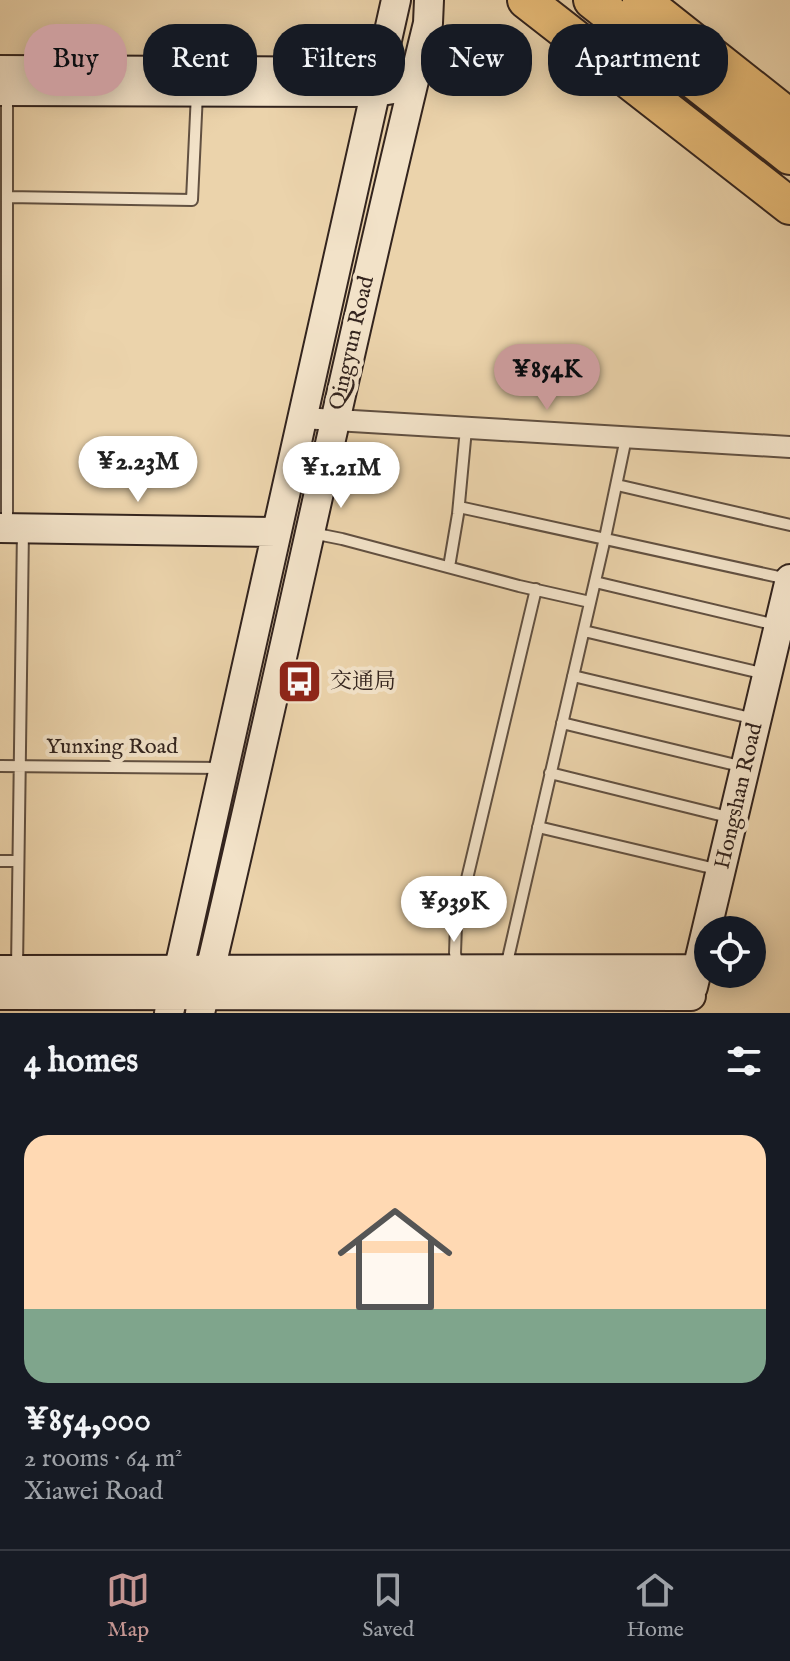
<!DOCTYPE html>
<html lang="en">
<head>
<meta charset="utf-8">
<style>
	:root { --surface:#171b24; --page:#20242c; --text:#f1f3f6; --muted:#9ea1a6; --line:#363941; --accent:#c59692 }
	body { margin:0; font-family:"IM FELL English","Noto Serif SC",serif; background:var(--page); color:var(--text); height:100vh; display:flex; flex-direction:column; font-size:30px; white-space:nowrap }
	* { box-sizing:border-box; margin:0 }
	p { font-size:26px; color:var(--muted) }
	.icon { flex:none; width:44px; height:44px; fill:none; stroke:currentColor; stroke-width:2; stroke-linecap:round; stroke-linejoin:round }
	.map { position:relative; height:1013px; overflow:hidden }
	.panel { display:flex; flex-direction:column; background:var(--surface); flex:1 }
	.panel>* { flex:none }
	.guide { position:absolute; left:24px; top:24px; width:742px; height:72px; display:flex; gap:16px }
	.fabs { position:absolute; left:694px; top:916px; display:grid; gap:16px }
	.fabs a { display:grid; place-items:center; width:72px; height:72px; border-radius:50%; background:var(--surface); box-shadow:0 4px 20px #0003; font-size:40px }
	.price { position:absolute; translate:-50% -68px; padding:0 18px; border-radius:28px; background:#fff; color:#222; font-size:26px; line-height:52px; filter:drop-shadow(0 2px 4px #0008) }
	.price::after { content:''; position:absolute; left:50%; top:48px; width:24px; height:18px; margin-left:-12px; background:inherit; clip-path:polygon(0 0,100% 0,50% 100%) }
	.price.selected { background:var(--accent); color:#111 }
	ul { padding:0; list-style:none }
	li { display:grid; align-content:center; gap:16px; height:424px; padding:0 24px }
	li span { display:grid; place-items:center; height:248px; border-radius:24px; color:#555 }
	li>.icon { margin-inline-start:auto }
	span .icon { width:144px; height:144px; fill:#fffc; stroke-width:1 }
	li b { font-size:34px }
	h2 { display:flex; justify-content:space-between; align-items:center; height:96px; padding:0 24px; font-size:34px }
	.chip { padding:0 28px; border-radius:32px; background:var(--surface); box-shadow:0 4px 20px #0003; font-size:28px; line-height:72px }
	.chip.selected { background:var(--accent); color:#111 }
	.dock { display:flex; justify-content:space-around; align-items:center; height:112px; border-top:2px solid var(--line); background:var(--surface); font-size:22px; color:var(--muted) }
	.dock a { display:grid; justify-items:center; gap:4px }
	.dock .selected { color:var(--accent) }
	.map>svg:first-child { display:block }
	.lines { fill:none; stroke-linecap:round; stroke-linejoin:round }
	.lane-casing { stroke:#615041; stroke-width:14 }
	.street-casing { stroke:#615041; stroke-width:24 }
	.secondary-casing { stroke:#33241e; stroke-width:32 }
	.highway-casing { stroke:#33241e; stroke-width:40 }
	.lane { stroke:#f2e2c8; stroke-width:10 }
	.street { stroke:#f2e2c8; stroke-width:20 }
	.secondary { stroke:#f2e2c8; stroke-width:28 }
	.highway { stroke:#e6ba76; stroke-width:36 }
	.labels { text-anchor:middle; dominant-baseline:central; stroke-width:8; stroke-linejoin:round; paint-order:stroke }
	.street-label { font-size:22px; fill:#33241e; stroke:#f2e2c8 }
	.poi-label { font-size:22px; fill:#33241e; stroke:#f2e2c8; text-anchor:start }
</style>
</head>
<body>
<div class="map">
<svg width="790" height="1013" viewBox="0 0 790 1013">
	<rect width="100%" height="100%" fill="#ebd3ab"/>
	<filter id="stains"><feTurbulence type="fractalNoise" baseFrequency=".0025" numOctaves="4"/><feColorMatrix values="0 0 0 0 .2 0 0 0 0 .09 0 0 0 0 .02 0 0 0 .5 -.17"/></filter>
	<radialGradient id="worn" r=".72"><stop offset=".6" stop-color="#630" stop-opacity="0"/><stop offset="1" stop-color="#630" stop-opacity=".3"/></radialGradient>
	<g class="lines">
		<defs>
			<path id="lane" d="M7 197 192 200 197 93
				M617 485 790 525
				M459 507 788 579
				M7 527V95
				M312 533 342 539 519 586 590 602
				M449 567 458 514 466 429
				M595 582 776 625
				M584 631 765 674
				M573 676 755 719
				M562 723 744 767
				M0 766 222 768
				M550 773 732 818
				M538 827 720 870
				M0 861H18
				M458 966 455 953 456 925 536 589
				M506 967 605 538 626 438
				M17 968 23 529"/>
			<path id="street" d="M302 418 790 447"/>
			<path id="secondary" d="M0 70 380 72 412 86 375 92 0 91
				M0 528 276 532
				M0 970 698 969
				M693 987 790 579
				M0 995 691 996
				M169 1013 396 0
				M200 1013C279 684 347 352 428 23L429 0"/>
			<path id="highway" d="M526 0 790 206
				M592 0 790 156
				M641 0 790 118"/>
		</defs>
		<use href="#lane" class="lane-casing"/>
		<use href="#street" class="street-casing"/>
		<use href="#secondary" class="secondary-casing"/>
		<use href="#highway" class="highway-casing"/>
		<use href="#lane" class="lane"/>
		<use href="#street" class="street"/>
		<use href="#secondary" class="secondary"/>
		<use href="#highway" class="highway"/>
	</g>
	<defs>
		<symbol id="bus-square" viewBox="-11 -11 22 22"><rect x="-9" y="-9" width="18" height="18" rx="4" fill="#8f2418" stroke="#f2e2c8"/><path d="M-5-6H5V4H4V6H2V4H-2V6H-4V4H-5ZM-3.5-4V0h7V-4ZM-3.5 1.2v1.5H-2V1.2ZM2 1.2v1.5H3.5V1.2Z" fill="#fff"/></symbol>
	</defs>
	<g fill-rule="evenodd">
		<use href="#bus-square" x="274" y="656" width="51" height="51"/>
	</g>
	<g class="labels">
		<g class="street-label">
			<text transform="translate(352 343) rotate(-77)">Qingyun Road</text>
			<text x="112" y="747">Yunxing Road</text>
			<text transform="translate(739 796) rotate(-77)">Hongshan Road</text>
		</g>
		<g class="poi-label">
			<text x="330" y="682">交通局</text>
		</g>
	</g>
	<rect width="100%" height="100%" filter="url(#stains)"/>
	<rect width="100%" height="100%" fill="url(#worn)"/>
</svg>
<div class="fabs">
<a><svg class="icon" aria-label="locate" viewBox="0 0 24 24"><circle cx="12" cy="12" r="6"/><path d="M12 2v4M12 18v4M2 12h4M18 12h4"/></svg></a>
</div>
<b class="price selected" style="left:547px;top:412px">¥854K</b>
<b class="price" style="left:138px;top:504px">¥2.23M</b>
<b class="price" style="left:341px;top:510px">¥1.21M</b>
<b class="price" style="left:454px;top:944px">¥939K</b>
<div class="guide">
<a class="chip selected">Buy</a>
<a class="chip">Rent</a>
<a class="chip">Filters</a>
<a class="chip">New</a>
<a class="chip">Apartment</a>
</div>
</div>
<section class="panel">
<h2>4 homes<svg class="icon" aria-label="filters" viewBox="0 0 24 24"><path d="M4 7h16M4 17h16"/><circle cx="9" cy="7" r="2"/><circle cx="15" cy="17" r="2"/></svg></h2>
<ul>
<li><span style="background:linear-gradient(#ffd9b3 70%,#7fa58c 0)"><svg class="icon" aria-label="home" viewBox="0 0 24 24"><path d="M3 11l9-7 9 7M6 9v11h12V9"/></svg></span><div><b>¥854,000</b><p>2 rooms · 64 m²</p><p>Xiawei Road</p></div></li>
</ul>
</section>
<nav class="dock">
<a class="selected"><svg class="icon" aria-label="map" viewBox="0 0 24 24"><path d="M3 6l6-2 6 2 6-2v14l-6 2-6-2-6 2zM9 4v14M15 6v14"/></svg>Map</a>
<a><svg class="icon" aria-label="saved" viewBox="0 0 24 24"><path d="M7 4h10v16l-5-4-5 4z"/></svg>Saved</a>
<a><svg class="icon" aria-label="home" viewBox="0 0 24 24"><path d="M3 11l9-7 9 7M6 9v11h12V9"/></svg>Home</a>
</nav>
</body>
</html>
